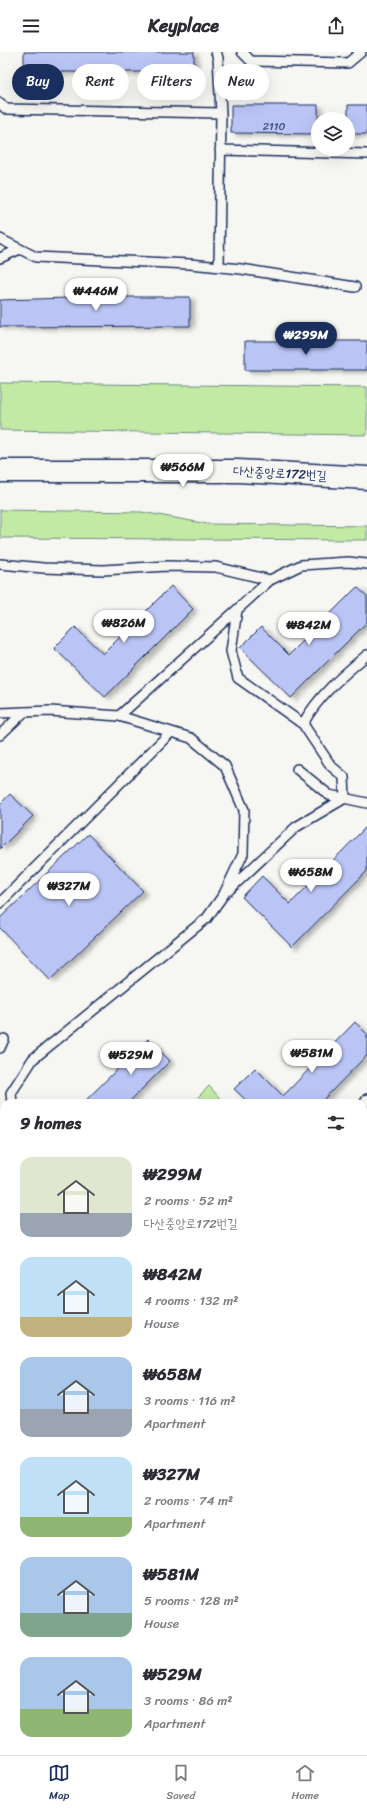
<!DOCTYPE html>
<html lang="en">
<head>
<meta charset="utf-8">
<style>
	:root { --surface:#fff; --page:#f7f7f7; --text:#2b2b33; --muted:#7c7c81; --line:#e1e1e2; --accent:#1b2f5e }
	body { margin:0; font-family:Sriracha,"Poor Story",sans-serif; background:var(--page); color:var(--text); height:100vh; display:flex; flex-direction:column; font-size:15px; white-space:nowrap }
	* { box-sizing:border-box; margin:0 }
	p { font-size:13px; color:var(--muted) }
	.icon { flex:none; width:22px; height:22px; fill:none; stroke:currentColor; stroke-width:2; stroke-linecap:round; stroke-linejoin:round }
	.map { position:relative; flex:1; overflow:hidden }
	.panel { position:absolute; left:0px; top:1047px; width:367px; height:656px; display:flex; flex-direction:column; background:var(--surface); border-radius:12px 12px 0 0; box-shadow:0 4px 16px #0002 }
	.panel>* { flex:none }
	.hud { position:absolute; left:12px; top:12px; width:343px; height:36px; display:flex; gap:8px }
	.controls { position:absolute; left:311px; top:60px; display:grid; gap:8px }
	.controls a { display:grid; place-items:center; width:44px; height:44px; border-radius:50%; background:var(--surface); box-shadow:0 4px 16px #0002; font-size:20px }
	.price { position:absolute; translate:-50% -34px; padding:0 9px; border-radius:14px; background:#fff; color:#222; font-size:13px; line-height:26px; filter:drop-shadow(0 1px 2px #0008) }
	.price::after { content:''; position:absolute; left:50%; top:24px; width:12px; height:9px; margin-left:-6px; background:inherit; clip-path:polygon(0 0,100% 0,50% 100%) }
	.price.on { background:var(--accent); color:#fff }
	ul { padding:0; list-style:none }
	li { display:flex; align-items:center; gap:12px; height:100px; padding:0 20px }
	li span { display:grid; place-items:center; flex:none; width:112px; height:80px; border-radius:12px; color:#555 }
	li>.icon { margin-inline-start:auto }
	span .icon { width:48px; height:48px; fill:#fffc; stroke-width:1 }
	li b { font-size:17px }
	h2 { display:flex; justify-content:space-between; align-items:center; height:48px; padding:0 20px; font-size:17px }
	.pill { padding:0 14px; border-radius:18px; background:var(--surface); box-shadow:0 4px 16px #0002; font-size:14px; line-height:36px }
	.pill.on { background:var(--accent); color:#fff }
	header { display:flex; justify-content:space-between; align-items:center; height:52px; padding:0 20px; background:var(--surface); font-size:18px; font-weight:700 }
	.menu { display:flex; justify-content:space-around; align-items:center; height:56px; border-top:1px solid var(--line); background:var(--surface); font-size:11px; color:var(--muted) }
	.menu a { display:grid; justify-items:center; gap:2px }
	.menu .on { color:var(--accent) }
	.map>svg:first-child { display:block }
	.green { fill:#c3eaa5; stroke:#6f8c82 }
	.building { fill:#bac4f5; stroke:#1b2f5e; filter:url(#shadow) }
	.lines { fill:none; stroke-linecap:round; stroke-linejoin:round }
	.service-casing { stroke:#1b2f5e; stroke-width:12 }
	.minor-casing { stroke:#1b2f5e; stroke-width:22 }
	.tertiary-casing { stroke:#1b2f5e; stroke-width:25 }
	.service { stroke:#f6f6f2; stroke-width:9 }
	.minor { stroke:#f6f6f2; stroke-width:19 }
	.tertiary { stroke:#f6f6f2; stroke-width:22 }
	.labels { text-anchor:middle; dominant-baseline:central; stroke-width:4; stroke-linejoin:round; paint-order:stroke }
	.number-label { font-size:11px; fill:#435484 }
	.street-label { font-size:13px; fill:#1b2f5e; stroke:#f6f6f2 }
</style>
</head>
<body>
<header><svg class="icon" aria-label="menu" viewBox="0 0 24 24"><path d="M4 6h16M4 12h16M4 18h16"/></svg>Keyplace<svg class="icon" aria-label="share" viewBox="0 0 24 24"><path d="M12 15V3M7 8l5-5 5 5M5 13v7h14v-7"/></svg></header>
<div class="map">
<svg width="367" height="1703" viewBox="0 0 367 1703">
	<defs>
		<filter id="shadow"><feDropShadow dx="4.5" dy="2.5" stdDeviation="2" flood-color="#0004"/></filter>
	</defs>
	<rect width="100%" height="100%" fill="#f6f6f2"/>
	<filter id="ink" filterUnits="userSpaceOnUse"><feTurbulence type="fractalNoise" baseFrequency=".025" numOctaves="2"/><feDisplacementMap in="SourceGraphic" scale="8" xChannelSelector="R" yChannelSelector="G"/><feConvolveMatrix kernelMatrix="1 2 1 2 8 2 1 2 1" color-interpolation-filters="sRGB"/></filter>
	<g filter="url(#ink)">
		<path class="green" d="M0 331 367 335V383L0 378Z
			M0 458 142 460 208 472 367 474V488L0 486Z
			M209 1034 224 1051H192Z
			M363 1510 367 1511V1648H363Z
			M4 1524V1675L0 1677V1526Z"/>
		<path class="building" d="M24 0H194V20H24Z
			M231 53H318V82L231 81Z
			M348 53H367V82H348Z
			M105 245H190V274L0 275V248Z
			M245 289H367V318H245Z
			M171 534 193 557 105 645 54 596 75 575 103 602Z
			M357 535 367 544V570L291 646 240 596 261 575 289 603Z
			M10 742 33 764 0 797V752Z
			M367 774V819L292 895 242 845 262 824 290 852Z
			M88 782 143 839 50 928 0 876V866Z
			M355 970 367 982V1003L320 1051H249L234 1037 255 1016 283 1044Z
			M148 987 170 1009 128 1051H83Z"/>
		<g class="lines">
			<defs>
				<path id="service" d="M216 0 218 6 221 61 219 215
					M242 0 251 9 348 11 361 0
					M0 51 6 57 221 61
					M220 98 367 102
					M0 187 36 205 190 212 241 217 355 235
					M0 206 20 197
					M0 512 43 516 103 518 167 514 216 515 270 528 301 513 348 510 367 512
					M0 661 50 659 119 664 191 686 225 714 244 758 243 802 224 842 207 866 33 1007 11 1041 12 1051
					M119 664 270 528
					M303 672C317 645 343 623 367 603
					M0 683 24 660
					M297 717 329 743 367 751
					M229 838 296 775 345 746 344 725 331 714 303 672 238 626 231 599 237 558
					M0 851 171 680
					M0 996 4 987
					M363 1054 367 1047
					M0 1072 4 1071
					M166 1699V1703"/>
				<path id="minor" d="M0 1186H4
					M363 1187H367
					M0 1390 4 1412
					M363 1674H367
					M0 1703 13 1699"/>
				<path id="tertiary" d="M0 419H238L367 426"/>
			</defs>
			<use href="#service" class="service-casing"/>
			<use href="#minor" class="minor-casing"/>
			<use href="#tertiary" class="tertiary-casing"/>
			<use href="#service" class="service"/>
			<use href="#minor" class="minor"/>
			<use href="#tertiary" class="tertiary"/>
		</g>
	</g>
	<g class="labels">
		<g class="number-label">
			<text x="274" y="74">2110</text>
		</g>
		<g class="street-label">
			<text transform="translate(280 421) rotate(3)">다산중앙로172번길</text>
		</g>
	</g>
</svg>
<div class="controls">
<a><svg class="icon" aria-label="layers" viewBox="0 0 24 24"><path d="M12 4l9 5-9 5-9-5zM3 14l9 5 9-5"/></svg></a>
</div>
<b class="price" style="left:96px;top:260px">₩446M</b>
<b class="price on" style="left:306px;top:304px">₩299M</b>
<b class="price" style="left:183px;top:436px">₩566M</b>
<b class="price" style="left:124px;top:592px">₩826M</b>
<b class="price" style="left:309px;top:594px">₩842M</b>
<b class="price" style="left:311px;top:841px">₩658M</b>
<b class="price" style="left:69px;top:855px">₩327M</b>
<b class="price" style="left:312px;top:1022px">₩581M</b>
<b class="price" style="left:131px;top:1024px">₩529M</b>
<div class="hud">
<a class="pill on">Buy</a>
<a class="pill">Rent</a>
<a class="pill">Filters</a>
<a class="pill">New</a>
</div>
<section class="panel">
<h2>9 homes<svg class="icon" aria-label="filters" viewBox="0 0 24 24"><path d="M4 7h16M4 17h16"/><circle cx="9" cy="7" r="2"/><circle cx="15" cy="17" r="2"/></svg></h2>
<ul>
<li><span style="background:linear-gradient(#dfe7d0 70%,#9aa5b1 0)"><svg class="icon" aria-label="home" viewBox="0 0 24 24"><path d="M3 11l9-7 9 7M6 9v11h12V9"/></svg></span><div><b>₩299M</b><p>2 rooms · 52 m²</p><p>다산중앙로172번길</p></div></li>
<li><span style="background:linear-gradient(#bfe0f5 75%,#c2b280 0)"><svg class="icon" aria-label="home" viewBox="0 0 24 24"><path d="M3 11l9-7 9 7M6 9v11h12V9"/></svg></span><div><b>₩842M</b><p>4 rooms · 132 m²</p><p>House</p></div></li>
<li><span style="background:linear-gradient(#a9c7e8 65%,#9aa5b1 0)"><svg class="icon" aria-label="home" viewBox="0 0 24 24"><path d="M3 11l9-7 9 7M6 9v11h12V9"/></svg></span><div><b>₩658M</b><p>3 rooms · 116 m²</p><p>Apartment</p></div></li>
<li><span style="background:linear-gradient(#bfe0f5 75%,#8fb573 0)"><svg class="icon" aria-label="home" viewBox="0 0 24 24"><path d="M3 11l9-7 9 7M6 9v11h12V9"/></svg></span><div><b>₩327M</b><p>2 rooms · 74 m²</p><p>Apartment</p></div></li>
<li><span style="background:linear-gradient(#a9c7e8 70%,#7fa58c 0)"><svg class="icon" aria-label="home" viewBox="0 0 24 24"><path d="M3 11l9-7 9 7M6 9v11h12V9"/></svg></span><div><b>₩581M</b><p>5 rooms · 128 m²</p><p>House</p></div></li>
<li><span style="background:linear-gradient(#a9c7e8 65%,#8fb573 0)"><svg class="icon" aria-label="home" viewBox="0 0 24 24"><path d="M3 11l9-7 9 7M6 9v11h12V9"/></svg></span><div><b>₩529M</b><p>3 rooms · 86 m²</p><p>Apartment</p></div></li>
</ul>
</section>
</div>
<nav class="menu">
<a class="on"><svg class="icon" aria-label="map" viewBox="0 0 24 24"><path d="M3 6l6-2 6 2 6-2v14l-6 2-6-2-6 2zM9 4v14M15 6v14"/></svg>Map</a>
<a><svg class="icon" aria-label="saved" viewBox="0 0 24 24"><path d="M7 4h10v16l-5-4-5 4z"/></svg>Saved</a>
<a><svg class="icon" aria-label="home" viewBox="0 0 24 24"><path d="M3 11l9-7 9 7M6 9v11h12V9"/></svg>Home</a>
</nav>
</body>
</html>
